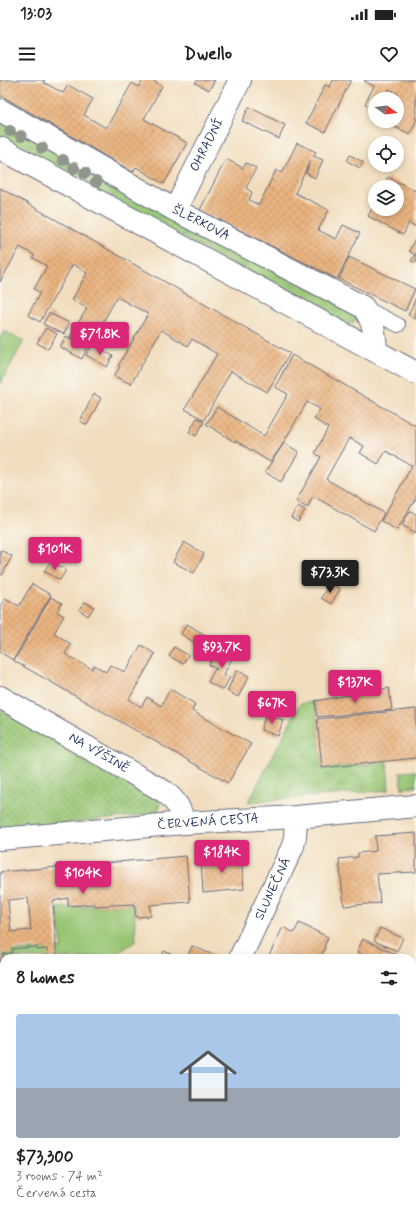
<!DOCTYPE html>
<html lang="en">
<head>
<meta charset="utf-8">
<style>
	:root { --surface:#fff; --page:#f6f6f6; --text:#202124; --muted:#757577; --line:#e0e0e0; --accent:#db2777 }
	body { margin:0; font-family:Mynerve,sans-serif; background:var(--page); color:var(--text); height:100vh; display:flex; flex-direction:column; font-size:15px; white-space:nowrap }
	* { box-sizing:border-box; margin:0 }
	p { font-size:13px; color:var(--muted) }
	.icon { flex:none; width:22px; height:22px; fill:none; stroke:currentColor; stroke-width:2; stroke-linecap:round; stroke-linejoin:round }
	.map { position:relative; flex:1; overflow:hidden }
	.details { position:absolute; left:0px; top:874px; width:416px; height:268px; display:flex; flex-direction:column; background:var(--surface); border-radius:12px 12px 0 0; box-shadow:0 2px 6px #0003 }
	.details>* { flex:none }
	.needle { width:26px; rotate:104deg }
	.controls { position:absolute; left:368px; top:12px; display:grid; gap:8px }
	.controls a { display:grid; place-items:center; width:36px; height:36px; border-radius:50%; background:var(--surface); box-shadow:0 2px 6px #0003; font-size:20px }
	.price { position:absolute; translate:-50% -34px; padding:0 9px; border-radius:4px; background:var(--accent); color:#fff; font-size:13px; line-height:26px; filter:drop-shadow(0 1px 2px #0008) }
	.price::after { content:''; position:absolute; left:50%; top:24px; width:12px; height:9px; margin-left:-6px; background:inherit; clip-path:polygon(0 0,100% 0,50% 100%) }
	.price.active { background:#222; color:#fff }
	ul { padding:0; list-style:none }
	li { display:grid; align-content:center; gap:8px; height:212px; padding:0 16px }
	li+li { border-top:1px solid var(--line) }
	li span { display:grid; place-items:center; height:124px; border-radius:4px; color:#555 }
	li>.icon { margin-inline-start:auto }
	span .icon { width:72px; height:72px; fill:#fffc; stroke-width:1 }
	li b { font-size:17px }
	h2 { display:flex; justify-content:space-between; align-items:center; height:48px; padding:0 16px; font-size:17px }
	.status { display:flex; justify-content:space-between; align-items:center; height:28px; padding:0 20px; background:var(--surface); direction:ltr }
	.status svg { height:11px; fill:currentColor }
	header { display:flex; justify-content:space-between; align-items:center; height:52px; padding:0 16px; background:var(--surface); font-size:18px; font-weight:700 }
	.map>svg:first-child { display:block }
	.grass { fill:url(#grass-tufts); stroke:#597a68 }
	.park { fill:url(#park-dots); stroke:#597a68 }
	.garden { fill:#97c472; stroke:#597a68 }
	.building { fill:url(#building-cross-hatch); fill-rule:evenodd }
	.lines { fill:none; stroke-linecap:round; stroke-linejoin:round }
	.lane-casing { stroke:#666c7f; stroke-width:16 }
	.street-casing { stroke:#666c7f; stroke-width:24 }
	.lane { stroke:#fff; stroke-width:14 }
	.street { stroke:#fff; stroke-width:22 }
	.tree { fill:#90968c }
	.labels { text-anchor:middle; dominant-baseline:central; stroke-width:3; stroke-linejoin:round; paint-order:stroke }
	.street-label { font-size:13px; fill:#1b2f5e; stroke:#fdfcf7 }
</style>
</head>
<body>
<div class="status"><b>13:03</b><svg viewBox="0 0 49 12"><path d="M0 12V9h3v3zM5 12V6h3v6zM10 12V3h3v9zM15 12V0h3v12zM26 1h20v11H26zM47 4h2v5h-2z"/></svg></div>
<header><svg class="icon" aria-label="menu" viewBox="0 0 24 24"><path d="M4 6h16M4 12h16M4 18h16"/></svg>Dwello<svg class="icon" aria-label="heart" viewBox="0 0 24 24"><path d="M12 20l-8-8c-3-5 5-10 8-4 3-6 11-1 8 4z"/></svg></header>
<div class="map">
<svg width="416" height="1142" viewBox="0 0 416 1142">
	<defs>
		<pattern id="grass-tufts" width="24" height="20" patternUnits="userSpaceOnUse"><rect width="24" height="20" fill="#97c472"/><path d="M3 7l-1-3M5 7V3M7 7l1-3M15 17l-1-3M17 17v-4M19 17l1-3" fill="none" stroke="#7aa061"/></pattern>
		<pattern id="park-dots" width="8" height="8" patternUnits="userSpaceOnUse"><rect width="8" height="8" fill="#97c472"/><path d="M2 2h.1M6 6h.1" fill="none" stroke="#7aa061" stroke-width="1.8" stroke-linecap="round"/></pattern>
		<pattern id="building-cross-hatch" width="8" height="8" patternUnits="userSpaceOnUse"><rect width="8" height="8" fill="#eab480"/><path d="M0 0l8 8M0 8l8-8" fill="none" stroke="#c89b71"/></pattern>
	</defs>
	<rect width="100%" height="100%" fill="#fdfcf7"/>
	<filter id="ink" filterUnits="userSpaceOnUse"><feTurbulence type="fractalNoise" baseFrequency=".025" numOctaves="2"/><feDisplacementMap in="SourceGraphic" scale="8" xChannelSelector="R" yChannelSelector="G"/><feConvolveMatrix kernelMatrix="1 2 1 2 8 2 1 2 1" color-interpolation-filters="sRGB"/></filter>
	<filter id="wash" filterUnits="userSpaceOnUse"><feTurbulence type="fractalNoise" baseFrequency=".012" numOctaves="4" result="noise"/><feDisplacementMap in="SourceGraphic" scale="16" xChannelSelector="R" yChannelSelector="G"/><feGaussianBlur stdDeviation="0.9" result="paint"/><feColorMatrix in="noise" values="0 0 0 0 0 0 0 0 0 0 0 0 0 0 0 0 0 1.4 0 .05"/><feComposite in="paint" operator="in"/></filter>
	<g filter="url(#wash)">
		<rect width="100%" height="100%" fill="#f1ddbd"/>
		<path class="grass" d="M0 40 353 231 356 236 354 242 351 244H345L0 60Z
			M315 621 322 688 387 682 389 710 248 722 300 624Z
			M416 691V707L402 708 400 692Z"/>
		<path class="park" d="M0 629 158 719 160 725 157 734 0 750Z"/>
		<path class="garden" d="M4 251 24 261 0 304V258Z
			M134 824 136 861 111 878H4V953L0 956V872L62 868 57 828Z"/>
		<g id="blocks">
			<path class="building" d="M0 0H45L43 2 63 13 68 5 93 19 84 35 106 48 132 3 139 7 143 0H152L162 6 144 39 187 63 164 104 136 87 133 92 0 15Z
				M197 0H215L209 10 195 3Z
				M333 0H351L325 52 306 43 325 5 330 7Z
				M365 0H416V41L410 54 383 41H397V19H396L398 14 389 9 384 19H375V29L365 24 374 6 364 1Z
				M249 27 285 45 279 59 242 41Z
				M297 63 316 72 313 76 323 80 315 98 306 93 310 81 295 113 329 130 318 150 336 159 343 145 360 153 337 199 200 130 226 79 243 88 246 83 256 88 246 108 252 112 249 120 259 125 276 90 282 93Z
				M350 75 363 82 360 88 347 81Z
				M388 97 416 111V147L409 143 403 155 368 136 375 123V129H397V107H383Z
				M0 108 290 273 267 312 231 291 204 340 185 329 217 274 192 259 188 266 161 250 131 304 114 296 120 287 118 286 148 234 117 217 89 267 70 257 87 228 72 220 87 193 73 184 40 242 28 235 40 213 34 209 47 186 33 178 34 175 20 167 0 202V169L1 167 0 166Z
				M416 158V183L411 181 415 175 409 171Z
				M349 177 415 209 405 231 339 199Z
				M416 218V239L408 235Z
				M49 233 69 243 64 254 43 244Z
				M46 248 57 254 48 269 37 263Z
				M66 256 87 268 82 279 60 267Z
				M92 264 113 276 107 287 86 275Z
				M292 275 416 346V418L397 450 381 441 412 386 386 371 378 384 360 373 364 366 349 358 326 399 384 433 374 451 313 416 307 428 296 421 321 377 315 373 328 348 314 339 320 329 307 322 281 367 270 382 236 361 235 362 206 344 217 327 264 356 288 314 275 307Z
				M94 314 101 318 87 345 80 341Z
				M197 338 204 342 196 356 189 352Z
				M284 363 299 372 281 402 265 392Z
				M298 426 305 430 298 442 291 438Z
				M410 431 416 434V453L402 445Z
				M184 462 204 474 194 493 173 482Z
				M0 470 12 476 2 495 0 494Z
				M51 481 66 490 60 500 44 491Z
				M330 503 340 509 331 524 321 518Z
				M32 504 51 515 13 580 0 572V526L5 518 19 526Z
				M51 517 62 523 57 532 64 536 54 553 71 564 65 574 92 589 94 585 106 592 110 585 125 592 141 565 155 574 129 619 141 627 147 617 161 626 170 609 195 624 192 631 251 664 228 703 14 581Z
				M85 522 94 527 88 536 79 530Z
				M187 544 207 556 202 567 181 554Z
				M230 565 237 569 224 594 230 597 223 610 208 602 215 589 217 590V589L209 585 214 576 222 580Z
				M174 567 188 575 183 584 169 576Z
				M237 590 249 596 238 617 227 611Z
				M389 608 392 630 317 637 315 621Z
				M416 629V678L322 688 317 639Z
				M266 634 283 640 278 656 261 650Z
				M416 753V792L377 794 380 823 344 826 339 779 358 777V773L376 771 375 756Z
				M241 775 244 809 203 813 201 778Z
				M186 776 190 822 150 825 151 836 136 837 134 824 94 826V824L68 826V818L53 821 57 878H48L47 869 37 870V867L12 869V873L3 874V881H0V792ZM28 818 31 850 11 852 8 820Z
				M299 843 328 857 324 867 325 868 320 878H268L283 847 294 853Z
				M380 848 403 858 397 871 374 861Z
				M363 859 397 875 395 878H368L357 872Z
				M192 866 216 876 215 878H187Z
				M164 871 179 878H161Z
				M412 1072 416 1074V1092L414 1096 412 1095Z
				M0 1083 4 1085V1107L0 1105Z
				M34 1138H89L87 1142H43Z
				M143 1138H186L189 1139 187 1142H142Z
				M200 1138H235L233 1142H200L198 1141Z"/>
		</g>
	</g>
	<g filter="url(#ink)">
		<use href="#blocks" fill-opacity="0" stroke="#666c7f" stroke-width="1"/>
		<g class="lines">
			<defs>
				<path id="lane" d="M365 228 398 245"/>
				<path id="street" d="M0 30 175 130 363 227C374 242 375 253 376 271
					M0 68 416 293
					M175 130 240 0
					M0 617 165 712C177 722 180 728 184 743
					M0 759 184 743 296 737 416 726
					M240 878 293 766 295 757 296 737
					M113 1142 115 1138"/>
			</defs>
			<use href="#lane" class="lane-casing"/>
			<use href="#street" class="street-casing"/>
			<use href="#lane" class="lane"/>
			<use href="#street" class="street"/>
		</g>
		<g class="tree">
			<circle cx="10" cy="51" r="6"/>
			<circle cx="21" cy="56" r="6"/>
			<circle cx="42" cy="68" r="6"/>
			<circle cx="63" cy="80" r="6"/>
			<circle cx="74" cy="88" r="6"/>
			<circle cx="85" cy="93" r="6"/>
			<circle cx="96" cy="102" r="6"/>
		</g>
	</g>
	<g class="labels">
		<g class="street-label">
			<text transform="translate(207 65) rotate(-63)">OHRADNÍ</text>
			<text transform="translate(201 143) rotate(27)">ŠLERKOVA</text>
			<text transform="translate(99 673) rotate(30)">NA VÝŠINĚ</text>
			<text transform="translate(208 742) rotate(-4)">ČERVENÁ CESTA</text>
			<text transform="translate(273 809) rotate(-65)">SLUNEČNÁ</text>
		</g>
	</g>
</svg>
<div class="controls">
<a><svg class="needle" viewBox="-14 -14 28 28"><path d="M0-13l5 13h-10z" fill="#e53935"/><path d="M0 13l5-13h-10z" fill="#757577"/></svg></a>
<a><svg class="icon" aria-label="locate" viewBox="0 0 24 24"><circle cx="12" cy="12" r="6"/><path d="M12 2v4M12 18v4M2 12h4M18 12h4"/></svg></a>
<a><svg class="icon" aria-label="layers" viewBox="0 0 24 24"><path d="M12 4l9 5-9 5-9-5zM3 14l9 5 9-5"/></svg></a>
</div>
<b class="price" style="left:100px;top:276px">$71.8K</b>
<b class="price" style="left:55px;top:491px">$101K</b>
<b class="price active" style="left:330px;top:514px">$73.3K</b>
<b class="price" style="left:222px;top:589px">$93.7K</b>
<b class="price" style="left:355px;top:624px">$137K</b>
<b class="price" style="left:272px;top:645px">$67K</b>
<b class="price" style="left:222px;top:794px">$184K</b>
<b class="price" style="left:83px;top:815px">$104K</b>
<section class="details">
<h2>8 homes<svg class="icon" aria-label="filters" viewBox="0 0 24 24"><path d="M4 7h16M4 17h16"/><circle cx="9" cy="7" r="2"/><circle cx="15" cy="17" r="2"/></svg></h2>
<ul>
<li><span style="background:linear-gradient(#a9c7e8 60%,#9aa5b1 0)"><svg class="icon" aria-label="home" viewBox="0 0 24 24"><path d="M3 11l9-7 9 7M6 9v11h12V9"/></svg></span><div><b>$73,300</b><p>3 rooms · 74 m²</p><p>Červená cesta</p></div></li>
</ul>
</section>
</div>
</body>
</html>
